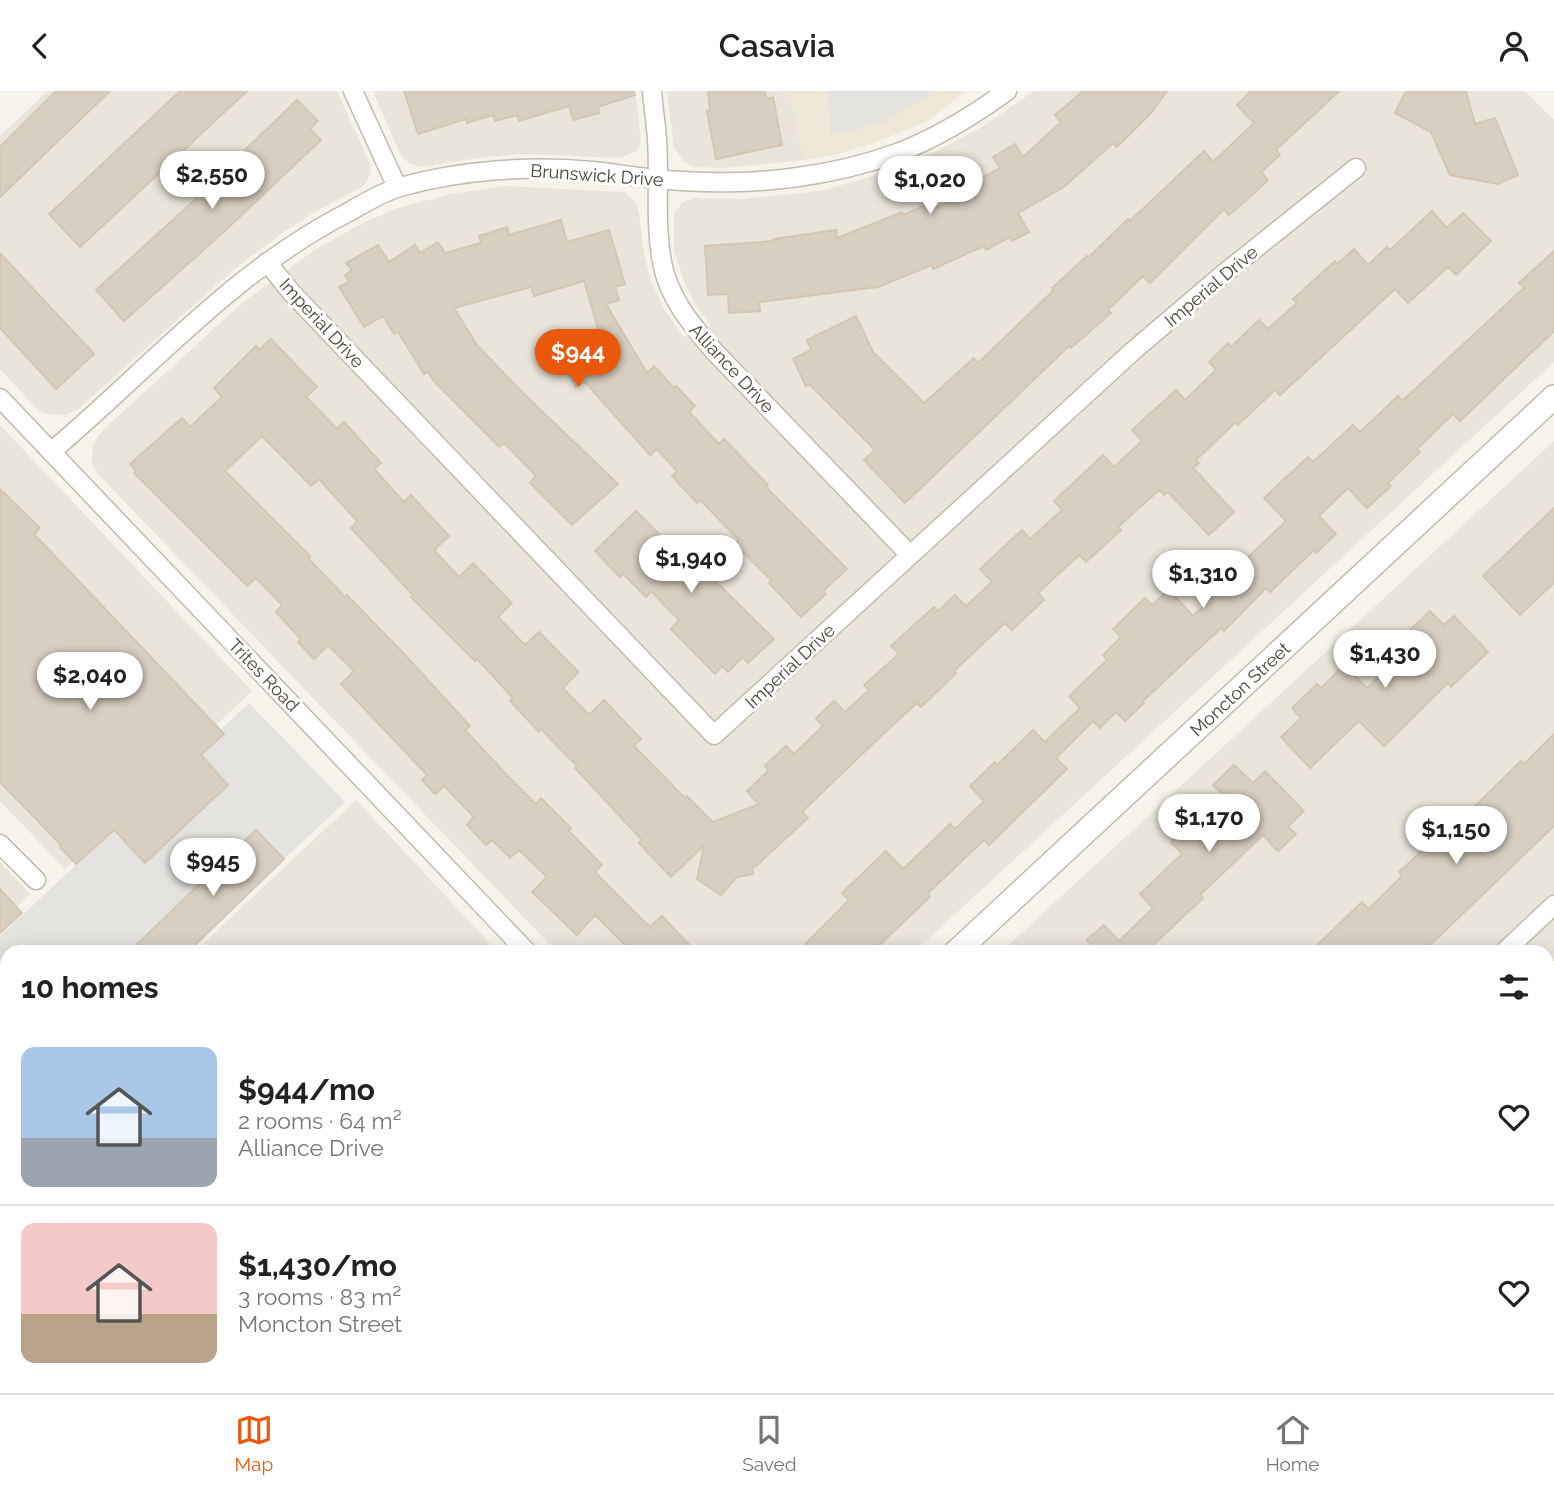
<!DOCTYPE html>
<html lang="en">
<head>
<meta charset="utf-8">
<style>
	:root { --surface:#fff; --page:#f2f2f2; --text:#222; --muted:#767676; --line:#e0e0e0; --accent:#ea580c }
	body { margin:0; font-family:Raleway,sans-serif; background:var(--page); color:var(--text); height:100vh; display:flex; flex-direction:column; font-size:26px; white-space:nowrap }
	* { box-sizing:border-box; margin:0 }
	p { font-size:23px; color:var(--muted) }
	.icon { flex:none; width:38px; height:38px; fill:none; stroke:currentColor; stroke-width:2; stroke-linecap:round; stroke-linejoin:round }
	.map { position:relative; flex:1; overflow:hidden }
	.drawer { position:absolute; left:0px; top:854px; width:1554px; height:448px; display:flex; flex-direction:column; background:var(--surface); border-radius:21px 21px 0 0; box-shadow:0 4px 18px #0003 }
	.drawer>* { flex:none }
	.price { position:absolute; translate:-50% -60px; padding:0 16px; border-radius:24px; background:#fff; color:#222; font-size:23px; line-height:46px; filter:drop-shadow(0 2px 4px #0008) }
	.price::after { content:''; position:absolute; left:50%; top:42px; width:21px; height:16px; margin-left:-10px; background:inherit; clip-path:polygon(0 0,100% 0,50% 100%) }
	.price.on { background:var(--accent); color:#fff }
	ul { padding:0; list-style:none }
	li { display:flex; align-items:center; gap:21px; height:175px; padding:0 21px }
	li+li { border-top:2px solid var(--line) }
	li span { display:grid; place-items:center; flex:none; width:196px; height:140px; border-radius:14px; color:#555 }
	li>.icon { margin-inline-start:auto }
	span .icon { width:84px; height:84px; fill:#fffc; stroke-width:1 }
	li b { font-size:30px }
	h2 { display:flex; justify-content:space-between; align-items:center; height:84px; padding:0 21px; font-size:30px }
	header { display:flex; justify-content:space-between; align-items:center; height:91px; padding:0 21px; background:var(--surface); font-size:32px; font-weight:600 }
	.menu { display:flex; justify-content:space-around; align-items:center; height:98px; border-top:2px solid var(--line); background:var(--surface); font-size:19px; color:var(--muted) }
	.menu a { display:grid; justify-items:center; gap:4px }
	.menu .on { color:var(--accent) }
	.map>svg:first-child { display:block }
	.residential { fill:#eae5da }
	.education { fill:#efe8d6 }
	.parking { fill:#e5e3e0 }
	.building { fill:#d8cfc1; stroke:#d3c7b4; stroke-width:2 }
	.lines { fill:none; stroke-linecap:round; stroke-linejoin:round }
	.minor-casing { stroke:#c2bbae; stroke-width:21 }
	.tertiary-casing { stroke:#c2bbae; stroke-width:26 }
	.minor { stroke:#fff; stroke-width:18 }
	.tertiary { stroke:#fff; stroke-width:23 }
	.labels { text-anchor:middle; dominant-baseline:central; stroke-width:6; stroke-linejoin:round; paint-order:stroke }
	.street-label { font-size:18px; fill:#4b4439; stroke:#fff }
</style>
</head>
<body>
<header><svg class="icon" aria-label="back" viewBox="0 0 24 24"><path d="M15 5l-7 7 7 7"/></svg>Casavia<svg class="icon" aria-label="person" viewBox="0 0 24 24"><circle cx="12" cy="8" r="4"/><path d="M4 21q1-7 8-7t8 7"/></svg></header>
<div class="map">
<svg width="1554" height="1302" viewBox="0 0 1554 1302">
	<rect width="100%" height="100%" fill="#f6f3ec"/>
	<path class="residential" d="M48 0H337L370 73 371 81 365 93 360 97 313 122 285 140 233 179 80 317 66 324 48 323 39 320 0 278V45Z
		M373 0H635L641 49 638 59 621 67 527 63 484 66 421 76 409 72 401 65Z
		M667 0H789L805 69 724 77 693 76 684 71 674 57Z
		M1034 0H1525L1554 29V271L914 861H557L99 384 92 373 93 353 103 339 241 213 316 158 365 131 398 117 450 103 504 95 624 101 634 109 639 121 644 163 650 188 665 220 684 246 711 235 696 215 683 188 674 159V122L683 111 694 107 741 108 802 102 825 99 872 85 916 71 982 36Z
		M0 334 252 600 65 778 0 710Z
		M1554 350V1302H525L532 1295H1547V861H1001Z
		M356 709 498 861H194Z
		M0 771 30 803 0 831Z
		M7 1037V1295H453L446 1302H0V1044Z"/>
	<path class="education" d="M789 0H966L926 31 874 52 834 64 805 69Z"/>
	<path class="parking" d="M827 0H937L884 31 831 45Z
		M249 612 345 711 284 768 256 739 133 857 136 861H7V1035L0 1042V845L112 740 145 772 228 694 201 665 200 658Z"/>
	<path class="building" d="M56 0H110L0 106V56Z
		M180 0H247L80 156 49 123Z
		M404 0H634L635 4 598 16 599 22 573 29 569 15 519 30 517 24 495 30 493 24 467 32 466 28 418 43Z
		M708 0H765L766 8 773 6 782 54 716 68 707 20 710 19Z
		M1083 0H1167L1151 22 1117 56 1113 52 1064 96 1018 122 1029 141 1012 150 1010 146 986 159 984 155 933 178 932 174 878 196 759 211 760 220 729 222 728 203 708 204 705 155 773 150V148L836 139 837 147 902 121 903 124 933 111 936 117 976 100 971 93 1000 77 993 66 1015 53 1023 66 1061 31 1055 24Z
		M1251 0H1339L1276 59 1280 64 1261 81 1268 89 1251 105 1229 124 1224 118 1150 192 1143 185 1108 219 1111 222 1071 257 1069 255 905 412 864 369 875 359 810 294 806 295 793 268 811 259 807 249 856 225 873 261 924 312 974 267 978 272 1054 199 1052 197 1087 165 1089 166 1128 128 1130 130 1204 60 1213 71 1254 32 1237 14Z
		M1406 0H1466L1475 33 1495 27 1518 84 1498 93 1450 84 1431 41 1395 22Z
		M297 9 318 30 310 38 321 49 229 136 124 230 96 199 199 105 198 104Z
		M1432 120 1447 137 1463 122 1491 150 1456 184 1448 176 1408 212 1395 198 1280 304 1275 299 1238 334 1236 331 1196 369 1199 372 1193 377 1234 421 1209 444 1168 401 1164 404 1159 399 1118 436 1121 439 1086 471 1079 464 1038 502 1044 509 1012 539 1005 532 954 580 956 582 921 616 917 612 881 645 802 721 808 727 756 775 752 777 753 783 737 786 721 804 697 788 704 754 671 786 639 752 642 749 575 677 577 675 541 638 539 641 510 610 513 607 477 568 475 570 411 506 413 504 351 437 357 430 319 388 311 395 262 345 225 380 310 465 308 467 345 506 347 504 407 566 470 635 465 639 504 681 536 713 541 707 571 737 568 739 602 774 595 781 650 836 662 825 696 861H632L595 824 577 844 532 801 547 786 519 759 510 767 492 749 486 754 467 734 474 726 444 695 435 703 422 689 427 684 341 593 354 580 328 554 314 568 298 551 301 548 276 521 282 514 256 487 247 495 134 382 136 379 130 373 182 327 190 336 222 306 214 297 256 255 259 259 271 248 317 296 306 306 337 338 344 331 381 372 374 378 404 411 411 404 449 445 434 459 459 486 473 472 512 512 498 526 525 554 539 541 579 581 563 597 589 624 604 609 641 648 634 655 685 707 687 705 713 731 759 713 747 700 769 679 765 675 786 655 794 663 823 635 816 627 834 610 845 621 869 599 864 594 899 563 891 555 934 516 938 520 955 504 966 515 992 491 980 478 1022 439 1030 448 1062 419 1054 410 1103 364 1114 376 1142 350 1132 339 1176 299 1185 309 1216 279 1209 271 1228 252 1231 256 1259 229 1268 238 1297 212 1293 208 1335 170 1337 173 1354 158 1368 174 1387 156 1390 159Z
		M561 129 567 151 609 139 625 193 615 196 619 209 606 213 647 282 654 275 674 297 676 295 695 315 689 321 719 353 724 348 768 394 766 396 847 478 823 500 826 503 801 526 769 492 771 489 735 453 739 449 700 409 697 412 672 385 677 380 657 358 650 364 585 291 576 296 557 262 598 238 584 190 534 205 531 196 454 217 477 254 523 302 618 393 572 434 530 392 536 385 504 352 499 356 434 290 428 281 424 283 398 241 394 243 383 225 364 236 339 196 349 191 345 184 352 179 346 172 378 154 389 171 415 154 420 162 438 151 445 162 481 152 479 145 507 136 509 144Z
		M1554 160V240L1460 330 1453 323 1417 358 1420 361 1388 392 1391 395 1367 417 1348 397 1319 425 1336 443 1316 462 1314 459 1270 501 1266 497 1224 540 1221 537 1143 610 1144 612 1125 630 1116 621 1100 637 1093 630 1056 667 1067 678 989 754 984 749 927 803 930 806 872 861H797L849 809 842 802 886 760 903 778 950 733 955 738 984 710 970 695 995 671 997 674 1033 639 1045 651 1080 617 1069 605 1107 569 1103 564 1121 546 1113 538 1145 507 1152 514 1169 499 1193 525 1245 475 1242 472 1286 430 1264 407 1308 366 1313 371 1353 334 1360 341 1398 305 1402 310 1524 197 1519 192Z
		M0 162 94 263 56 298 0 237Z
		M0 398 40 437 34 443 224 643 201 664 228 694 145 772 114 739 76 773 60 756 61 754 0 691Z
		M1554 417V492L1520 524 1483 485Z
		M636 420 701 485 705 480 774 548 748 572 743 566 728 581 722 575 715 583 671 538 679 529 651 500 646 506 623 483 620 486 595 460Z
		M1430 520 1444 534 1454 525 1488 561 1451 596 1448 592 1384 655 1359 630 1310 677 1281 646 1301 627 1292 617 1317 593 1321 597 1344 574 1367 597 1411 554 1403 546Z
		M1554 643V735L1423 861H1310L1362 811 1369 818 1402 785 1399 781 1427 755 1430 759 1521 670 1524 673Z
		M1234 674 1253 692 1265 680 1304 720 1288 736 1296 743 1278 760 1263 744 1200 804 1203 807 1146 861H1098L1087 849 1104 834 1119 850 1153 817 1140 803 1182 763 1171 751 1222 703 1213 694Z
		M256 739 284 768 188 861H129Z
		M0 798 22 822 0 842Z"/>
	<g class="lines">
		<defs>
			<path id="minor" d="M353 0 397 96
				M652 0C653 16 656 32 657 48 660 90 654 134 663 176 670 208 692 234 712 258L910 464
				M267 171 291 201 714 644 1133 260 1221 185 1356 77
				M0 307 527 861
				M51 361C147 280 233 180 347 122 363 113 382 101 400 96 461 79 530 74 592 80 622 83 652 89 683 90 755 95 832 86 900 61 938 46 974 24 1007 0
				M0 753 36 789
				M1504 861 1554 814
				M0 1169 7 1177
				M126 1295 132 1302
				M1406 1295 1413 1302"/>
			<g id="tertiary">
				<path id="s1" d="M956 861 1554 306"/>
				<path d="M480 1302 487 1295"/>
			</g>
		</defs>
		<use href="#minor" class="minor-casing"/>
		<use href="#tertiary" class="tertiary-casing"/>
		<use href="#minor" class="minor"/>
		<use href="#tertiary" class="tertiary"/>
	</g>
	<g class="labels">
		<g class="street-label">
			<text transform="translate(597 84) rotate(4)">Brunswick Drive</text>
			<text transform="translate(1211 195) rotate(-40)">Imperial Drive</text>
			<text transform="translate(322 232) rotate(47)">Imperial Drive</text>
			<text transform="translate(732 277) rotate(47)">Alliance Drive</text>
			<text transform="translate(790 575) rotate(-43)">Imperial Drive</text>
			<text transform="translate(264 584) rotate(46)">Trites Road</text>
			<text stroke="none"><textPath href="#s1" startOffset="387">Moncton Street</textPath></text>
		</g>
	</g>
</svg>
<b class="price" style="left:212px;top:120px">$2,550</b>
<b class="price" style="left:930px;top:125px">$1,020</b>
<b class="price on" style="left:578px;top:298px">$944</b>
<b class="price" style="left:691px;top:504px">$1,940</b>
<b class="price" style="left:1203px;top:519px">$1,310</b>
<b class="price" style="left:1385px;top:599px">$1,430</b>
<b class="price" style="left:90px;top:621px">$2,040</b>
<b class="price" style="left:1209px;top:763px">$1,170</b>
<b class="price" style="left:1456px;top:775px">$1,150</b>
<b class="price" style="left:213px;top:807px">$945</b>
<section class="drawer">
<h2>10 homes<svg class="icon" aria-label="filters" viewBox="0 0 24 24"><path d="M4 7h16M4 17h16"/><circle cx="9" cy="7" r="2"/><circle cx="15" cy="17" r="2"/></svg></h2>
<ul>
<li><span style="background:linear-gradient(#a9c7e8 65%,#9aa5b1 0)"><svg class="icon" aria-label="home" viewBox="0 0 24 24"><path d="M3 11l9-7 9 7M6 9v11h12V9"/></svg></span><div><b>$944/mo</b><p>2 rooms · 64 m²</p><p>Alliance Drive</p></div><svg class="icon" aria-label="heart" viewBox="0 0 24 24"><path d="M12 20l-8-8c-3-5 5-10 8-4 3-6 11-1 8 4z"/></svg></li>
<li><span style="background:linear-gradient(#f6c9c9 65%,#b9a48a 0)"><svg class="icon" aria-label="home" viewBox="0 0 24 24"><path d="M3 11l9-7 9 7M6 9v11h12V9"/></svg></span><div><b>$1,430/mo</b><p>3 rooms · 83 m²</p><p>Moncton Street</p></div><svg class="icon" aria-label="heart" viewBox="0 0 24 24"><path d="M12 20l-8-8c-3-5 5-10 8-4 3-6 11-1 8 4z"/></svg></li>
</ul>
</section>
</div>
<nav class="menu">
<a class="on"><svg class="icon" aria-label="map" viewBox="0 0 24 24"><path d="M3 6l6-2 6 2 6-2v14l-6 2-6-2-6 2zM9 4v14M15 6v14"/></svg>Map</a>
<a><svg class="icon" aria-label="saved" viewBox="0 0 24 24"><path d="M7 4h10v16l-5-4-5 4z"/></svg>Saved</a>
<a><svg class="icon" aria-label="home" viewBox="0 0 24 24"><path d="M3 11l9-7 9 7M6 9v11h12V9"/></svg>Home</a>
</nav>
</body>
</html>
